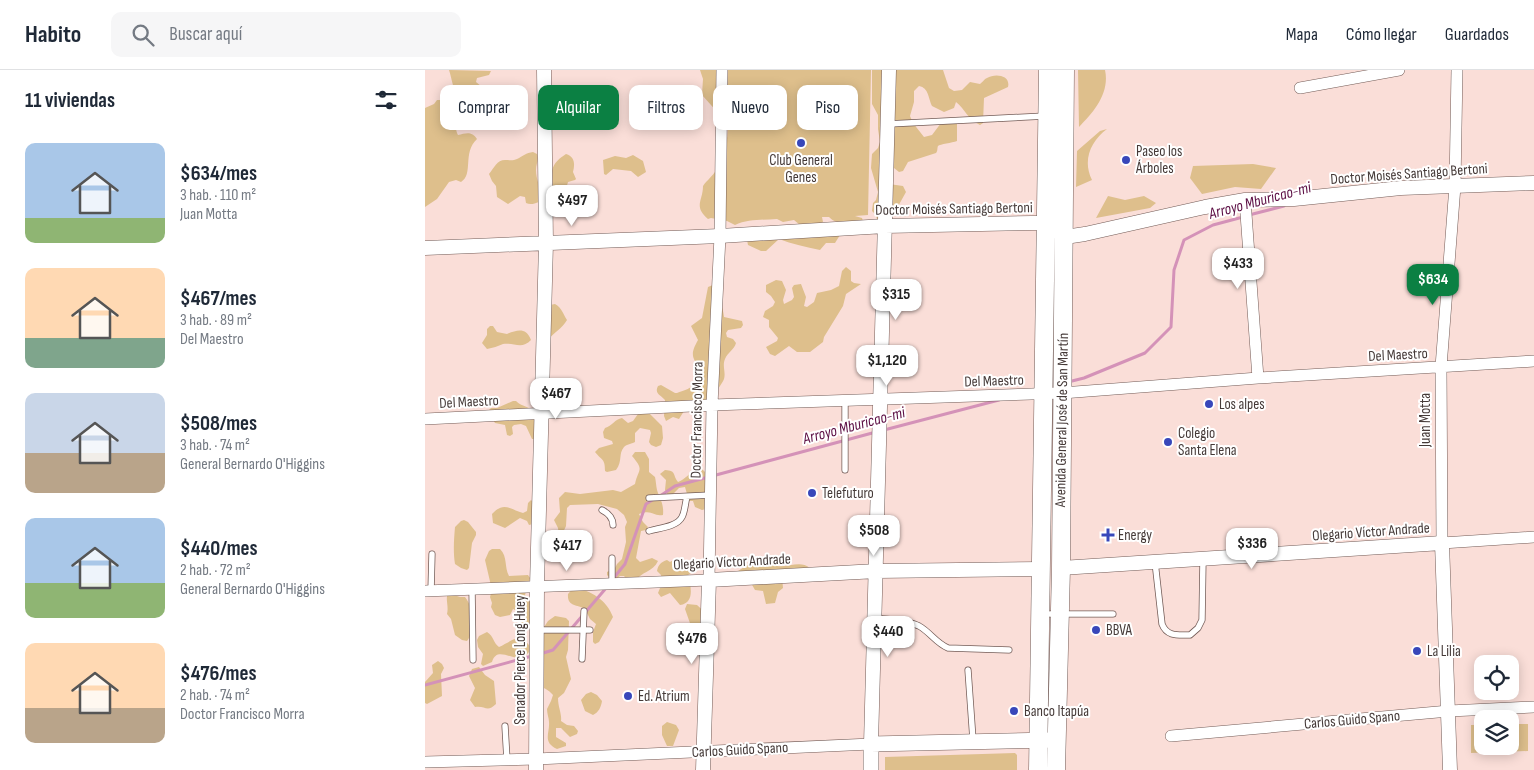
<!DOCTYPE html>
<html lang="es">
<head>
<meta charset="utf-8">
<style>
	:root { --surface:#fff; --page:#f6f6f7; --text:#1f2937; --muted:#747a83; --line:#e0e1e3; --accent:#0b8043 }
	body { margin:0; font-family:"Sofia Sans Condensed",sans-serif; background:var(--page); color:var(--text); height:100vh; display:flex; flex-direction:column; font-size:19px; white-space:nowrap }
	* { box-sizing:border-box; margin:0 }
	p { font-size:16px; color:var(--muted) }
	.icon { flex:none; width:28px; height:28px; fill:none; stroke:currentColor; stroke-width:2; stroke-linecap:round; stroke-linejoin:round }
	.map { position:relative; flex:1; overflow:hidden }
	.sheet { display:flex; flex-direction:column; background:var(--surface); width:425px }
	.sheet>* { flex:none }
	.guide { position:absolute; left:15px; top:15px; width:475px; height:45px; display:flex; gap:10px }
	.buttons { position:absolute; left:1049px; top:585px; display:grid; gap:10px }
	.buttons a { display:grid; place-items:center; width:45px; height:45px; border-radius:10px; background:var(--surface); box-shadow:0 2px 12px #0003; font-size:25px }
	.price { position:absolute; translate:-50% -42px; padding:0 11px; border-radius:10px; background:#fff; color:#222; font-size:16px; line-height:32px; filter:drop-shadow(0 1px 2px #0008) }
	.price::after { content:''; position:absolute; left:50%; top:30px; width:15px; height:11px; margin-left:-8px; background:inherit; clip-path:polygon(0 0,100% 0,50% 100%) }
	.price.current { background:var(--accent); color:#fff }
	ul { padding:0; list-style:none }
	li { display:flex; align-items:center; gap:15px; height:125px; padding:0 25px }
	li span { display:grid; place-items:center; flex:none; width:140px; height:100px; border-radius:10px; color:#555 }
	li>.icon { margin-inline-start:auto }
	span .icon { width:60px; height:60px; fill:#fffc; stroke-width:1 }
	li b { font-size:21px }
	h2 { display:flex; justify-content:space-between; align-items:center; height:60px; padding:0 25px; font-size:21px }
	.pill { padding:0 18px; border-radius:10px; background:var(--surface); box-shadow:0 2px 12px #0003; font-size:18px; line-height:45px }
	.pill.current { background:var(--accent); color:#fff }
	header { display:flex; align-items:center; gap:30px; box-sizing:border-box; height:70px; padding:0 25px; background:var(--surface); border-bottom:1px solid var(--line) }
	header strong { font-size:24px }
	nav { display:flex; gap:28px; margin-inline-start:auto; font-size:18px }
	.search { width:350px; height:45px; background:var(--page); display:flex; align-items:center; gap:12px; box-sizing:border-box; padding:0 18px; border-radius:10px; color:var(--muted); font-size:19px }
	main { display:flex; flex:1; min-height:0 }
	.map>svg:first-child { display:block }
	.green { fill:#debf8c }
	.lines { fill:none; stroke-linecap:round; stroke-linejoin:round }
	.stream { stroke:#d492b8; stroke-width:3 }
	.service-casing { stroke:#735c57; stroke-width:7 }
	.minor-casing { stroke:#735c57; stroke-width:12 }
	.tertiary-casing { stroke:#735c57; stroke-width:15 }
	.secondary-casing { stroke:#735c57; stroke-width:16 }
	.trunk-casing { stroke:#735c57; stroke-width:19 }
	.service { stroke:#fff; stroke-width:5.5 }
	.minor { stroke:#fff; stroke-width:11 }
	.tertiary { stroke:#fff; stroke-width:14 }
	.secondary { stroke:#fff; stroke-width:15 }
	.trunk { stroke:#fff; stroke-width:18 }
	.poi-dot { fill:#3847ba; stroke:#fff; stroke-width:2 }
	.labels { text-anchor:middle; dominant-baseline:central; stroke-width:4; stroke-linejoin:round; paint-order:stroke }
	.poi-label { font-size:15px; fill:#453a38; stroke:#fff; text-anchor:start }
	.street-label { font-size:15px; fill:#453a38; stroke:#fff }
	.water-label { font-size:16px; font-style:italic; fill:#5b0d43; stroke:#fff }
</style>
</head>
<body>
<header>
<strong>Habito</strong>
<div class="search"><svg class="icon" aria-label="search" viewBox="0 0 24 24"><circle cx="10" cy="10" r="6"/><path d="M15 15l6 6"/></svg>Buscar aquí</div>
<nav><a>Mapa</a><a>Cómo llegar</a><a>Guardados</a></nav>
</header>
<main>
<section class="sheet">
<h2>11 viviendas<svg class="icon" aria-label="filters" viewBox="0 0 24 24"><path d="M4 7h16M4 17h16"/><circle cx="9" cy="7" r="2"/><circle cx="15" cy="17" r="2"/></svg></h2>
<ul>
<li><span style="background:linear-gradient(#a9c7e8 75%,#8fb573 0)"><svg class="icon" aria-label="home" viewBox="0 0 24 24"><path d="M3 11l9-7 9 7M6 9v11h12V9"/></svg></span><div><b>$634/mes</b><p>3 hab. · 110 m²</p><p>Juan Motta</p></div></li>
<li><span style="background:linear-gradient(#ffd9b3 70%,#7fa58c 0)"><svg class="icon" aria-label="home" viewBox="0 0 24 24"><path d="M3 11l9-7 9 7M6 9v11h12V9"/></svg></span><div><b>$467/mes</b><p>3 hab. · 89 m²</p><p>Del Maestro</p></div></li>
<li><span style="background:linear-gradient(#c9d6e8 60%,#b9a48a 0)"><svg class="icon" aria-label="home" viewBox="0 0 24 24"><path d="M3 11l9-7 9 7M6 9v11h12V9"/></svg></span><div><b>$508/mes</b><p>3 hab. · 74 m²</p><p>General Bernardo O'Higgins</p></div></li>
<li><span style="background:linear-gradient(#a9c7e8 65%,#8fb573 0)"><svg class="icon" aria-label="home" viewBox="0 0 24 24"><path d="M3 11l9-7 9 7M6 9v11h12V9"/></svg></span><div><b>$440/mes</b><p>2 hab. · 72 m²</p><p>General Bernardo O'Higgins</p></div></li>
<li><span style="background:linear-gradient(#ffd9b3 65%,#b9a48a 0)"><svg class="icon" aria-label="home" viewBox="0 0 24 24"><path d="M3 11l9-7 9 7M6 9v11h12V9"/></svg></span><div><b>$476/mes</b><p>2 hab. · 74 m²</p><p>Doctor Francisco Morra</p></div></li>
</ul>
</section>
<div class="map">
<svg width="1109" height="700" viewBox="0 0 1109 700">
	<rect width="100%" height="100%" fill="#faded8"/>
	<path class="green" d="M24 0 66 1 64 5 52 8 51 12 62 21 67 30C54 36 46 29 35 29 28 22 27 9 24 0Z
		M275 0H446L443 145 430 146 437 148 438 151C427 153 412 156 404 147H397L398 152C395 155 380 155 375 155L369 150 358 152 352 149C338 150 323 149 310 155L302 151 286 148 283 149C268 136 278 131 278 116 282 110 288 106 291 100 299 86 303 71 303 54L277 25 278 9Z
		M447 0H518L524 18 529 21 537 20 545 12 555 14C558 12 559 9 562 8 570 3 586 5 583 17L559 28 558 53 555 55C543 50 540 39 531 32L529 38 519 42 507 36C503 28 504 18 494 16L489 21V32L485 46 488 53 499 67 507 65 516 53 532 51V71C527 73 515 74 513 76 512 78 513 81 511 83L483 92 478 101 474 102 469 98 464 97V114L478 116 481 122 471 140 462 143 455 151 452 150 451 145 447 141 448 133 451 130 453 122 446 98 447 84 453 78 455 72 453 59V45L447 34Z
		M653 0H680C685 23 669 42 654 57Z
		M12 30H20C24 35 31 43 32 48 33 55 29 58 33 65 41 63 47 61 52 69 37 83 49 104 36 112L31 110 24 112 12 129 0 137V38L9 34Z
		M682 59C666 71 657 90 667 110L651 117 652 81 675 61Z
		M108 82 112 84C114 91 111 94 111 100 111 112 118 119 114 132 109 134 105 135 101 133L100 127 95 126 83 134 72 127 71 116 67 111 64 104C69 98 72 90 80 90 84 90 88 91 92 89 98 86 101 83 108 82Z
		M141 84C150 87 150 94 148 102L151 109 150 110 143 112 141 119 136 120 126 115C126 99 127 93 141 84Z
		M208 85 218 91 221 102 213 107 206 101 188 99 181 105 179 104 178 90 190 86 201 88Z
		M828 94 851 98 836 119 810 117 777 124 765 108 768 96Z
		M683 126 700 130 719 126 731 133 725 138 671 148Z
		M341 156 346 157 415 165 410 173H401L395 180C381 177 367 174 354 169L341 181H336L323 175 322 170 336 158Z
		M421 197 426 201V211L429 213 436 214 421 224 418 236 399 267 398 272 385 282H372L364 276 350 286 345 284 341 277 352 271 353 268 344 257V250L338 247 340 241 348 236 350 232 346 226 341 222V215L351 210 357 211 361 220 358 230 359 234 367 230 369 227 367 218 369 215 376 214 381 227 379 236 382 237 389 232 392 223 406 220 414 216 417 201Z
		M288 215C292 226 298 235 299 247L317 251 318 255 316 258 303 260 301 263 302 267 308 269 311 273C309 280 303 282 300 289 297 296 301 302 299 309 297 314 292 319 290 326L259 341 254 349 248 347 241 351 239 346 240 330C236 325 229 324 233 316L236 315 250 323H252C266 318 271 317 276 302 268 287 264 286 273 270L266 256 277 248 283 217Z
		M130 234C137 238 138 244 142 250 137 259 129 262 122 271L126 244 124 239 125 235Z
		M65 256H68L72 262 82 264C92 260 101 257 106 270 97 280 88 272 78 274 73 276 68 278 62 279L57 273 62 265V259Z
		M88 331H91C97 337 104 336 110 342L111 369H107L101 356 96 354 89 355 87 357 88 364 85 366 82 365 80 355 70 353 63 341 66 338H72Z
		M224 343 237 356 238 368 236 375 231 377 226 375 224 372 226 363 225 360 215 358 210 363V372C206 374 202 374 199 377 193 384 198 391 191 400L182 402 180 401C180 388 177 391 170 382L174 378 188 374 187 371 179 368 178 362 180 358C187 356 190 349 197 348L203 353 208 351 213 344Z
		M210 382H220L224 389V402L230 407C231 411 231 416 232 420 235 430 239 433 238 445 228 447 228 439 214 444L218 452 223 457 221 460 216 461 211 488 215 492 227 488 233 491C228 502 216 502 210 511H203L199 506H195L191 509H186L182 505V502L190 498 192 494 197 489 201 472 200 457 202 452 199 445 192 439 173 434 145 435 142 438 141 456 136 467 134 466 133 458 129 450 135 442 134 428 140 422 155 424 188 420 196 422 210 414C213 399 220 401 207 386Z
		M271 399H277L281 403V439L277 440 270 437 268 431H264L260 417 254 418 248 424H242L240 420 241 410 235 404 240 400C252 401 247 404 253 412 261 409 264 403 271 399Z
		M106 430 110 434 108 454 104 455 102 451 95 448 80 458 68 453 67 444C79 431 84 439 98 443L102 441 103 433Z
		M39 450 43 452 51 462V465L47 473 44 498 42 500 36 498 30 494C28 481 29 469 30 457L36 451Z
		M67 479H75C83 487 79 497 84 506L103 505 105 508 100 525 103 531 107 532 108 554 97 555 92 541 88 539 85 545 75 547 70 545 66 537 67 533 65 527 67 520 60 490 64 481Z
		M250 489 266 495V503L263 505C266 516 270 533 255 535L245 523 236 527 233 523 237 513 236 505 232 501C233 495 236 492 242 490L245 492Z
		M340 492C345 492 347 495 352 496 363 498 375 490 385 498L357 507 358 518 353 522 350 533 341 534 338 521 330 520 326 513 312 506 313 501 324 494 331 496Z
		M149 517C166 521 182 530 188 547L174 572 170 574 168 572V562L171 554 165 549 160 539C152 534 142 537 143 524Z
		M23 523 35 527H40C48 536 51 560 42 571L37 570 30 565 26 549 22 544C24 536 20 529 23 523Z
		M262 534 272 535 283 545 276 557 266 556 260 539Z
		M130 546 141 548 144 551 143 580 141 587 146 609 139 623 133 628C133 637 137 644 136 651L142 655 149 656 153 661 152 664 145 667 136 658H131V667L141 673V676L132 679C117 672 125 663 124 652 124 648 122 644 122 639L126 631 128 625C123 619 118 618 112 614L119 557 123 551Z
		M62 562C69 566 68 573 74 577 87 571 95 561 106 578 96 602 73 571 67 592L58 596 56 594 58 584 53 577 52 570 54 566Z
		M13 591 17 594 19 598 16 604 17 626 2 634 0 633V612L8 603 7 595Z
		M54 597 60 605 69 611 71 634C62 643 60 635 50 637L45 630 50 618 44 606 47 599Z
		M166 622 172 625 177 631C176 637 174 642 168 645L160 641 156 630 161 624Z
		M242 652 251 655 254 660 248 676H242L237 665V656Z
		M1085 654H1103V681L1046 683V655H1057L1058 676H1085Z
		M590 683 592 685V700H460V687Z"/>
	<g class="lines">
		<path class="stream" d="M824 145 859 136
			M643 312 659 308 720 283 746 257 749 200 759 170 788 155 818 147
			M459 360 574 330
			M235 426 250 416 451 362
			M187 510 200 494 221 434 229 429
			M115 584 128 580 182 517
			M0 615 107 586"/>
		<defs>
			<path id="service" d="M463 54 620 46
				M420 331V400
				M224 428 286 425
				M177 440C183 443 188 447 188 455
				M224 461C234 458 252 457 257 447 260 442 260 433 262 427
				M730 492 737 554C742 567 753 565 765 565L773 558 777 550 778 490
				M187 513V488
				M47 519 48 590
				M6 521 7 484
				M625 544H688
				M450 548C464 550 482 550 494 556 505 562 511 573 523 578L584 580
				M112 560H165
				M157 589 159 541
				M543 600 548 670
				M80 656 82 690"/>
			<path id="minor" d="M1032 0 1030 116 1016 297 1017 473 1109 467
				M875 18 974 0
				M820 130 833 308
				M0 349 287 335 637 323 833 308 1109 291
				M0 521 284 510 287 335 295 166 297 0
				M746 666 1024 641 1109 637
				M0 692 111 689 446 674"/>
			<path id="tertiary" d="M0 178 295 166 460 156 607 153H621L640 167 660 164 780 137 820 130 869 129 976 118 1109 113
				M636 498 1017 473 1025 700
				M446 674 464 0
				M111 700 112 516 121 173 119 0
				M278 700 284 510 452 501 616 499"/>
			<path id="secondary" d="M446 700V674L631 670"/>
			<path id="trunk" d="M613 700 623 0
				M631 700 636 498 640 0"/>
		</defs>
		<use href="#service" class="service-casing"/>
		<use href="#minor" class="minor-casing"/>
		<use href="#tertiary" class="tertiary-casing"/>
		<use href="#secondary" class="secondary-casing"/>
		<use href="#trunk" class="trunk-casing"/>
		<use href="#service" class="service"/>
		<use href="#minor" class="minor"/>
		<use href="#tertiary" class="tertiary"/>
		<use href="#secondary" class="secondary"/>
		<use href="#trunk" class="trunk"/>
	</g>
	<g class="poi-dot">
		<circle cx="376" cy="73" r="5"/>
		<circle cx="701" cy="90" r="5"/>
		<circle cx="784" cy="334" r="5"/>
		<circle cx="743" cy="372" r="5"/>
		<circle cx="387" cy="423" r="5"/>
		<path d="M680.5 457.5h5v5h5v5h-5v5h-5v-5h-5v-5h5z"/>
		<circle cx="671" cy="560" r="5"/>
		<circle cx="992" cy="581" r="5"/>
		<circle cx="203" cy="626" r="5"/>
		<circle cx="589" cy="641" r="5"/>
	</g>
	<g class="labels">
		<g class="poi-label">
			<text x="711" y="81">Paseo los<tspan x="711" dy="17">Árboles</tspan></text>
			<text x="376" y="90" text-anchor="middle">Club General<tspan x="376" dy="17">Genes</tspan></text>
			<text x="794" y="334">Los alpes</text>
			<text x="753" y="363">Colegio<tspan x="753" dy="17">Santa Elena</tspan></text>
			<text x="397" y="423">Telefuturo</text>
			<text x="693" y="465">Energy</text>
			<text x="681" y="560">BBVA</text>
			<text x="1002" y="581">La Lilia</text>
			<text x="213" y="626">Ed. Atrium</text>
			<text x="599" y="641">Banco Itapúa</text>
		</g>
		<g class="street-label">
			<text transform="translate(984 104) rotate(-4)">Doctor Moisés Santiago Bertoni</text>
			<text transform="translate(529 139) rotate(-1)">Doctor Moisés Santiago Bertoni</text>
			<text transform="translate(973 285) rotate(-3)">Del Maestro</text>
			<text transform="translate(569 311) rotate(-2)">Del Maestro</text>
			<text transform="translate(44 332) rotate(-3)">Del Maestro</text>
			<text transform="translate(272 350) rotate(-89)">Doctor Francisco Morra</text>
			<text transform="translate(637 350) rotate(-89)">Avenida General José de San Martín</text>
			<text transform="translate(1000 350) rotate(-90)">Juan Motta</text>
			<text transform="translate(946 462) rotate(-4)">Olegario Víctor Andrade</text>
			<text transform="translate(307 492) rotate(-3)">Olegario Víctor Andrade</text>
			<text transform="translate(95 590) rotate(-90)">Senador Pierce Long Huey</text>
			<text transform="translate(927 650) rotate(-5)">Carlos Guido Spano</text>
			<text transform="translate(315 680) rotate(-3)">Carlos Guido Spano</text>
		</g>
		<g class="water-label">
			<text transform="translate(835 131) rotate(-15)">Arroyo Mburicao-mi</text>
			<text transform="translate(429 356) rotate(-15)">Arroyo Mburicao-mi</text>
		</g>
	</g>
</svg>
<div class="buttons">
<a><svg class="icon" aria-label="locate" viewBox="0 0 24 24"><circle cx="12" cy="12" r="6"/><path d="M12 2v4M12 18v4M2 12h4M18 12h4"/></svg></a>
<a><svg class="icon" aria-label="layers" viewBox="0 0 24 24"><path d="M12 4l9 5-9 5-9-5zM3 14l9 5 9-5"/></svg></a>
</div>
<b class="price" style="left:147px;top:157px">$497</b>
<b class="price" style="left:813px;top:220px">$433</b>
<b class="price current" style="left:1008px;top:236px">$634</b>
<b class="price" style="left:471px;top:251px">$315</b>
<b class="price" style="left:462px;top:317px">$1,120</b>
<b class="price" style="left:131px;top:350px">$467</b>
<b class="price" style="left:449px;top:487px">$508</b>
<b class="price" style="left:827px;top:500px">$336</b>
<b class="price" style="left:142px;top:502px">$417</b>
<b class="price" style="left:463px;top:588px">$440</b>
<b class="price" style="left:267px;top:595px">$476</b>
<div class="guide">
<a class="pill">Comprar</a>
<a class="pill current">Alquilar</a>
<a class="pill">Filtros</a>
<a class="pill">Nuevo</a>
<a class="pill">Piso</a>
</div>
</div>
</main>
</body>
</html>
